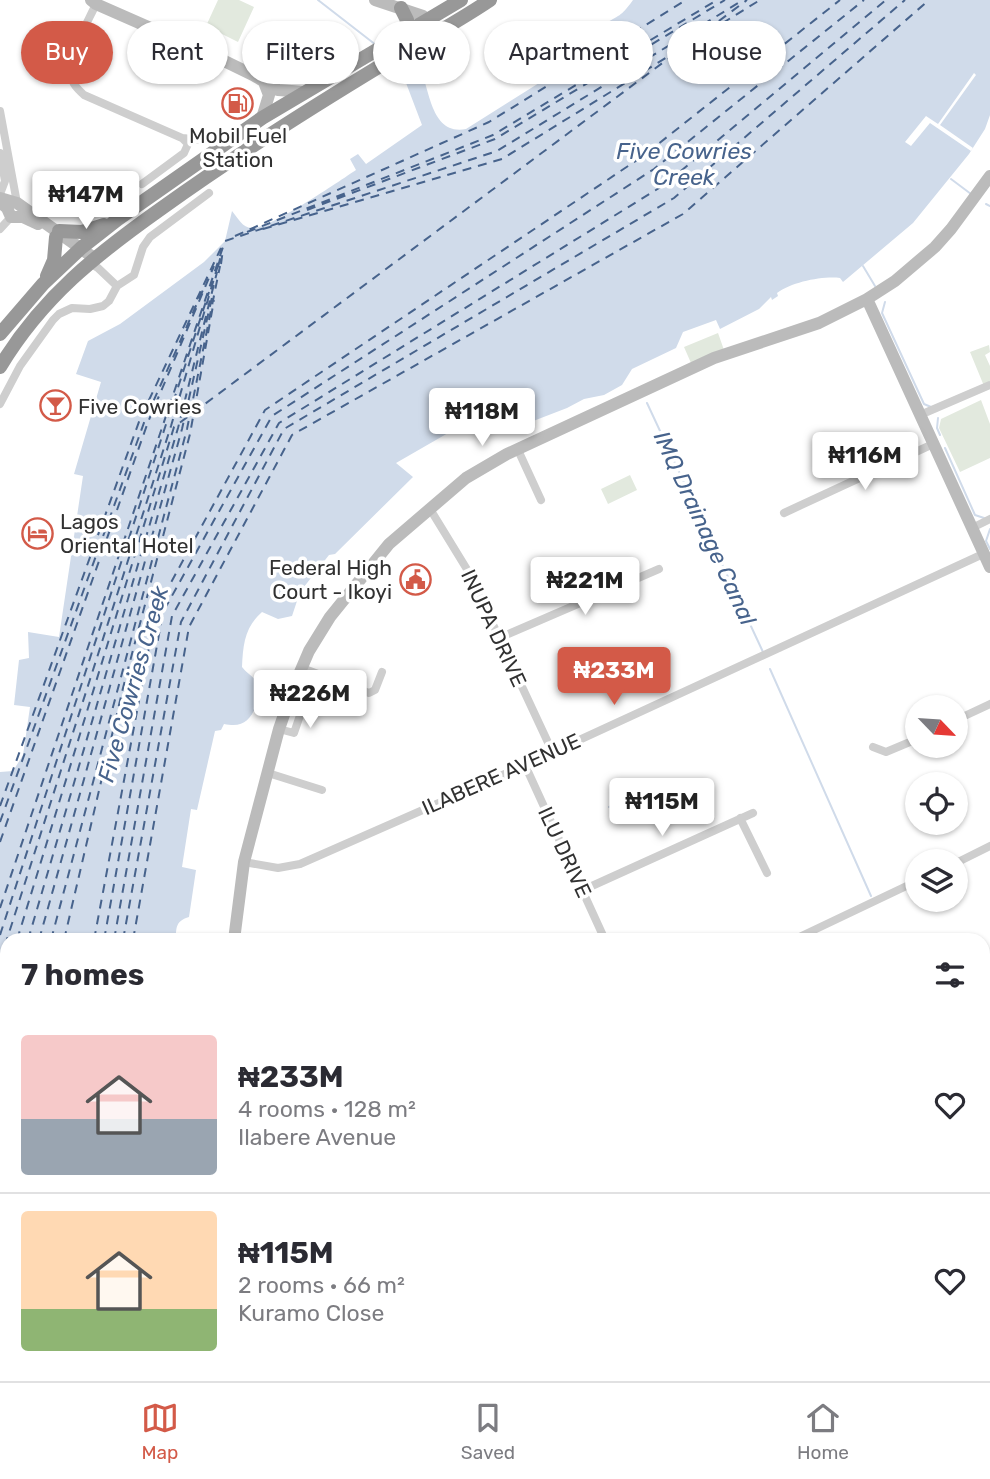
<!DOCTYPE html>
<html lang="en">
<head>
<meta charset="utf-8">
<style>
	:root { --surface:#fff; --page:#f7f7f7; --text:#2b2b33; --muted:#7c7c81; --line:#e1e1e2; --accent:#d35a48 }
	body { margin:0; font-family:Rubik,sans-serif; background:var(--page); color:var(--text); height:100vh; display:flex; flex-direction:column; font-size:26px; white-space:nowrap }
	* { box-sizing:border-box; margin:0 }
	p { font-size:23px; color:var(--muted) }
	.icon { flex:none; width:38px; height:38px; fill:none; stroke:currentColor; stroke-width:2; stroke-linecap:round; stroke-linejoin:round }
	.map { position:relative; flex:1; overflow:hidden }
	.sheet { position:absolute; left:0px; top:933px; width:990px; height:450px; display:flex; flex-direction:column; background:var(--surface); border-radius:21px 21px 0 0; box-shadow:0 2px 5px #0004 }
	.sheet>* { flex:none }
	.hud { position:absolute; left:21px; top:21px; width:948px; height:63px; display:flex; gap:14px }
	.needle { width:46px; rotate:115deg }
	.buttons { position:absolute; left:905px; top:695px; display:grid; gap:14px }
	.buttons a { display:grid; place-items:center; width:63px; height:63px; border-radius:50%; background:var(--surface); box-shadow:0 2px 5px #0004; font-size:35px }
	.price { position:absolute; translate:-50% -60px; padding:0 16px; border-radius:7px; background:#fff; color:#222; font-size:23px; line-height:46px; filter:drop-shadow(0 2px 4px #0008) }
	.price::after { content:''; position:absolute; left:50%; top:42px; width:21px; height:16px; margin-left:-10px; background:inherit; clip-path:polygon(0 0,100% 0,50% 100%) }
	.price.on { background:var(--accent); color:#fff }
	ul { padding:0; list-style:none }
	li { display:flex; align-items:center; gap:21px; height:175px; padding:0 21px }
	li+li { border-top:2px solid var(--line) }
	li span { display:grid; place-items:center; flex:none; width:196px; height:140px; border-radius:7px; color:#555 }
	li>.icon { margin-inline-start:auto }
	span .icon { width:84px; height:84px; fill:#fffc; stroke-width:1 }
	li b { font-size:30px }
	h2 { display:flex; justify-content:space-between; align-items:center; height:84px; padding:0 21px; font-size:30px }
	.tag { padding:0 24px; border-radius:32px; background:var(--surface); box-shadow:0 2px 5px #0004; font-size:24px; line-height:63px }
	.tag.on { background:var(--accent); color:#fff }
	.tabs { display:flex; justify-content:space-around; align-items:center; height:98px; border-top:2px solid var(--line); background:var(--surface); font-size:19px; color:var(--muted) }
	.tabs a { display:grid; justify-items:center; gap:4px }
	.tabs .on { color:var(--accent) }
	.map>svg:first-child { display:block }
	.green { fill:#e2e9de }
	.water { fill:#d0dbea }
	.pier { fill:#fff }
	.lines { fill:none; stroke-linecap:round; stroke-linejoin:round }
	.stream { stroke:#d0dbea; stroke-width:2 }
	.ferry { stroke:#47638c; stroke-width:2; stroke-dasharray:9 7; stroke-linecap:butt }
	.street { stroke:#cecece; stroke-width:8 }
	.secondary { stroke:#bbb; stroke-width:12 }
	.primary { stroke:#a9a9a9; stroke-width:12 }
	.highway { stroke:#989898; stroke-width:14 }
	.labels { text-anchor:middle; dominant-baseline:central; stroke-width:7; stroke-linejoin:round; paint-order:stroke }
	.poi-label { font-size:21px; fill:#313131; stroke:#fff; text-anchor:start }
	.street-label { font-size:21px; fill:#313131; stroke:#fff }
	.water-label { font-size:23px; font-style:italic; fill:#47638c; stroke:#fff }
</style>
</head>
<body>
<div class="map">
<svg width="990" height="1381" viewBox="0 0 990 1381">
	<rect width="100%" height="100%" fill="#fff"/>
	<path class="green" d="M218 0H239L254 7 238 42 206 26Z
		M718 333 724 350 691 363 684 347Z
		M989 345 990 352 985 355 990 366V384L984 386 970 352Z
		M981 400 990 424V458L960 472 939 428 941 419Z
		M630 475 637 490 608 504 601 489Z"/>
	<path class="water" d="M633 0H990V115L985 129 969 154 913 223 843 282 840 278C822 276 792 282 777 293L778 296 772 300 771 297 759 309 720 329 716 320 683 332 676 348 632 369 622 385 604 395 584 399 567 408 502 433 488 410 396 463 413 477 335 554 329 555 300 592 292 616 278 619 262 612C245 627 243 644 242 667 247 674 258 679 260 688 262 693 259 699 257 704 250 721 243 728 224 724L221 730 215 731 197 810 191 809 182 867 196 870 189 917C176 921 176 927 176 940H7V1376H256L259 1381H0V772L13 771 23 755 30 707 14 705 19 660 29 658 28 632 59 637 83 476 74 474 101 382 76 374 88 341 120 324 204 262 225 241 232 211C238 218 243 229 253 228 271 228 338 182 356 170L350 159 358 154 366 164 422 125 403 75 419 66C430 87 430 136 466 129L555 73C567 55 585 36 603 25 620 14 620 18 633 0Z"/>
	<path class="pier" d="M974 73 976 75 940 125 973 148 971 151 930 123 911 146 905 142 926 116 938 124Z"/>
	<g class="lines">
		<path class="stream" d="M318 0 376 45
			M397 61 410 72
			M951 179 971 194
			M986 204 990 206
			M863 266 875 286
			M885 302 882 313 924 404 931 407
			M647 403 763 652
			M938 418 937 428 940 435
			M945 448 975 515 984 518
			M990 529 986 541 990 549
			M770 669 871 896
			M609 807 654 786"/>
		<path class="ferry" d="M695 40 760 0
			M307 210 495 139 725 0
			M263 229 502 159 672 54
			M247 232 493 135 717 0
			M235 236 489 122 686 0
			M221 264 223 249
			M218 267 221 255
			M0 806 140 419 221 248
			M0 822 145 420 203 290
			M0 842 148 422 214 266
			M0 908 225 241 497 151 743 0
			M0 935 209 292
			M17 940 174 427 747 0
			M28 940 178 428 217 272
			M39 940 182 429 213 293
			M51 940 187 429 220 266
			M64 940 123 688 190 434 214 300
			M94 940 156 610 265 410 643 156 840 0
			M104 940 163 612 272 416 654 169 864 0
			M114 940 172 616 279 423 664 185 886 0
			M123 940 181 622 284 429 674 198 905 0
			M133 940 189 627 292 435 683 214 929 0
			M0 961 171 426 218 265
			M0 997 7 974
			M7 1012 1 1032 7 1059
			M0 1083 7 1115
			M0 1137 7 1169
			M0 1179 7 1212
			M0 1224 7 1257
			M0 1354 6 1381
			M32 1376 33 1381
			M42 1376 43 1381
			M52 1376 53 1381
			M63 1376 64 1381
			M74 1376 75 1381
			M85 1376 86 1381
			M98 1376 99 1381
			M110 1376 111 1381
			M127 1376 128 1381
			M136 1376V1381
			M140 1376 141 1381
			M152 1376 153 1381
			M170 1376V1381"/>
		<path class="street" d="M96 4C87 24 63 62 73 82 75 87 80 91 84 95L182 138 188 144 184 153 142 184
			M0 111 17 203
			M182 138 227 142
			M0 153 5 181 0 194
			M0 229 11 217
			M88 262 98 268 117 286
			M0 404 20 366 53 320 59 314 72 308 90 309 103 306 109 301 117 286 134 275 143 247 150 237 209 193
			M920 415 990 385
			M518 450 541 500
			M430 509 468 571 552 751
			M784 513 933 444
			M972 528 990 519
			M499 638 659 569
			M302 668 369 693 375 690 382 672
			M956 720 990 704
			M279 729 294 733 310 686 329 691
			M873 747 886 752 917 739
			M525 765 605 940
			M268 773 322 790
			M740 818 767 873
			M244 862 278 868 300 864 525 765 983 554
			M956 863 990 846
			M583 890 753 813
			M793 940 917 881
			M984 1194 990 1191
			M984 1358 990 1366
			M452 1381 454 1376
			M778 1381 781 1376"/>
		<path class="secondary" d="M91 0 96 4 212 55 253 75 278 90 305 92
			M375 0 423 16 441 31
			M262 118 269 95 264 82
			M0 198 17 203 94 258
			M0 202 7 208 11 217H23L38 224
			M867 299 990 567
			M234 940 244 862 279 729 294 686 309 651 330 617 389 544 466 478 507 454 714 358 819 323 867 299 895 281 935 247 951 229 990 176
			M984 1375 990 1370
			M331 1376 334 1381"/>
		<path class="primary" d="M984 1021 990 1018
			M651 1376 653 1381
			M661 1376 663 1381"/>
		<path class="highway" d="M401 8 407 20 404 35
			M59 231 82 232 104 225
			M47 276 54 260 56 237
			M0 334 43 284 81 248 118 219 262 118 461 0
			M0 367C42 297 97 254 162 208 234 156 309 109 385 63 420 42 456 23 490 0"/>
	</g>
	<defs>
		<symbol id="fuel-ring" viewBox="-11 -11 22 22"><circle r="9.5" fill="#fff" stroke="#d35a48" stroke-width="1.5"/><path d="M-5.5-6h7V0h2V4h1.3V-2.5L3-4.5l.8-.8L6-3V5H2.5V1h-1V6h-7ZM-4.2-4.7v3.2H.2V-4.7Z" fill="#d35a48"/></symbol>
		<symbol id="bar-ring" viewBox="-11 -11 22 22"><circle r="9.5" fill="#fff" stroke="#d35a48" stroke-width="1.5"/><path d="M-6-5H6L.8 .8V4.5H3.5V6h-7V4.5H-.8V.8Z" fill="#d35a48"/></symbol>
		<symbol id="hotel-ring" viewBox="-11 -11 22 22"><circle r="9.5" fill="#fff" stroke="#d35a48" stroke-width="1.5"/><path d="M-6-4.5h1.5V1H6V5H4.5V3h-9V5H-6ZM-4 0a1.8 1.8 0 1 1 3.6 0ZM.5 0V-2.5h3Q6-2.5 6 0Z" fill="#d35a48"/></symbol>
		<symbol id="civic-ring" viewBox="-11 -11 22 22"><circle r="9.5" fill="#fff" stroke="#d35a48" stroke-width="1.5"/><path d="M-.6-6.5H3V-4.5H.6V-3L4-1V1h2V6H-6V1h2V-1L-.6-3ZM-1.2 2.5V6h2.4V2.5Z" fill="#d35a48"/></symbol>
	</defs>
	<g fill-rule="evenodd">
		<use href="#fuel-ring" x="220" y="86" width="35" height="35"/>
		<use href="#bar-ring" x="38" y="388" width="35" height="35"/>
		<use href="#hotel-ring" x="20" y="516" width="35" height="35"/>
		<use href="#civic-ring" x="398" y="562" width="35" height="35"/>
	</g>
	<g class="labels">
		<g class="poi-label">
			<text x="238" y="135" text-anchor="middle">Mobil Fuel<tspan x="238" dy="24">Station</tspan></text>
			<text x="78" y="406">Five Cowries</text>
			<text x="60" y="521">Lagos<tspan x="60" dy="24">Oriental Hotel</tspan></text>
			<text x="392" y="567" text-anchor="end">Federal High<tspan x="392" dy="24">Court - Ikoyi</tspan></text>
		</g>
		<g class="street-label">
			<text transform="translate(494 628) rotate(65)">INUPA DRIVE</text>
			<text transform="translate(501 774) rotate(-24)">ILABERE AVENUE</text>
			<text transform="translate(565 852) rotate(65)">ILU DRIVE</text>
		</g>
		<g class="water-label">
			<text x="684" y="151">Five Cowries<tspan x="684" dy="26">Creek</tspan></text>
			<text transform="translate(705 528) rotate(65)">IMQ Drainage Canal</text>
			<text transform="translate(133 684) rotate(-74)">Five Cowries Creek</text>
		</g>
	</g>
</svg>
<div class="buttons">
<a><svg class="needle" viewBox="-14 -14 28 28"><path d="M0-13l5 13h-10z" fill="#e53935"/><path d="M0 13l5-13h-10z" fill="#7c7c81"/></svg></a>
<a><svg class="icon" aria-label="locate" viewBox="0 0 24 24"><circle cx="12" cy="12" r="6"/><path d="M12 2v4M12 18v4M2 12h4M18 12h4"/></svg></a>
<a><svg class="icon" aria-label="layers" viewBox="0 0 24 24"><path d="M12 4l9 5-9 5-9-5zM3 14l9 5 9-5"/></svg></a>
</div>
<b class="price" style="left:86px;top:231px">₦147M</b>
<b class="price" style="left:482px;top:448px">₦118M</b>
<b class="price" style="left:865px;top:492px">₦116M</b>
<b class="price" style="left:585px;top:617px">₦221M</b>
<b class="price on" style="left:614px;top:707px">₦233M</b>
<b class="price" style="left:310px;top:730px">₦226M</b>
<b class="price" style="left:662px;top:838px">₦115M</b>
<div class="hud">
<a class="tag on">Buy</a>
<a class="tag">Rent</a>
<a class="tag">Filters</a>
<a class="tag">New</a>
<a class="tag">Apartment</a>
<a class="tag">House</a>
</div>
<section class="sheet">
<h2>7 homes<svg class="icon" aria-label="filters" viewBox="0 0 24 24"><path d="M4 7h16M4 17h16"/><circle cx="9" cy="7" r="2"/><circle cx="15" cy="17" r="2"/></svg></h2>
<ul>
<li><span style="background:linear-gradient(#f6c9c9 60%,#9aa5b1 0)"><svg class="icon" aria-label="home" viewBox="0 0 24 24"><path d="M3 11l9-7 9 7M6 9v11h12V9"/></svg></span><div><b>₦233M</b><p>4 rooms · 128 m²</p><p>Ilabere Avenue</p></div><svg class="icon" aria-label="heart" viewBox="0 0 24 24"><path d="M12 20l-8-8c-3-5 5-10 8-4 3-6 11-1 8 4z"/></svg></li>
<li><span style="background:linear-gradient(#ffd9b3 70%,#8fb573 0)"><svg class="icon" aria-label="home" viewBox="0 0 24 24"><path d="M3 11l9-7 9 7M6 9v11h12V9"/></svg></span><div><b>₦115M</b><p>2 rooms · 66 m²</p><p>Kuramo Close</p></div><svg class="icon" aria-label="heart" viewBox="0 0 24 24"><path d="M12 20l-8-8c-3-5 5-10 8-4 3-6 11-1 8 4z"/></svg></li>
</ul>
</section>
</div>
<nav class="tabs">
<a class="on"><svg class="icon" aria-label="map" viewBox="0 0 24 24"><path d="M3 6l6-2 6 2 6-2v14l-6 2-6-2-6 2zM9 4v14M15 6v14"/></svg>Map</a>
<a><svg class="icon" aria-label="saved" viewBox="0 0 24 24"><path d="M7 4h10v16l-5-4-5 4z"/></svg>Saved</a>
<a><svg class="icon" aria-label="home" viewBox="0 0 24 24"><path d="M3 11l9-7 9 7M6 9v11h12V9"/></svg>Home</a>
</nav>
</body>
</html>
